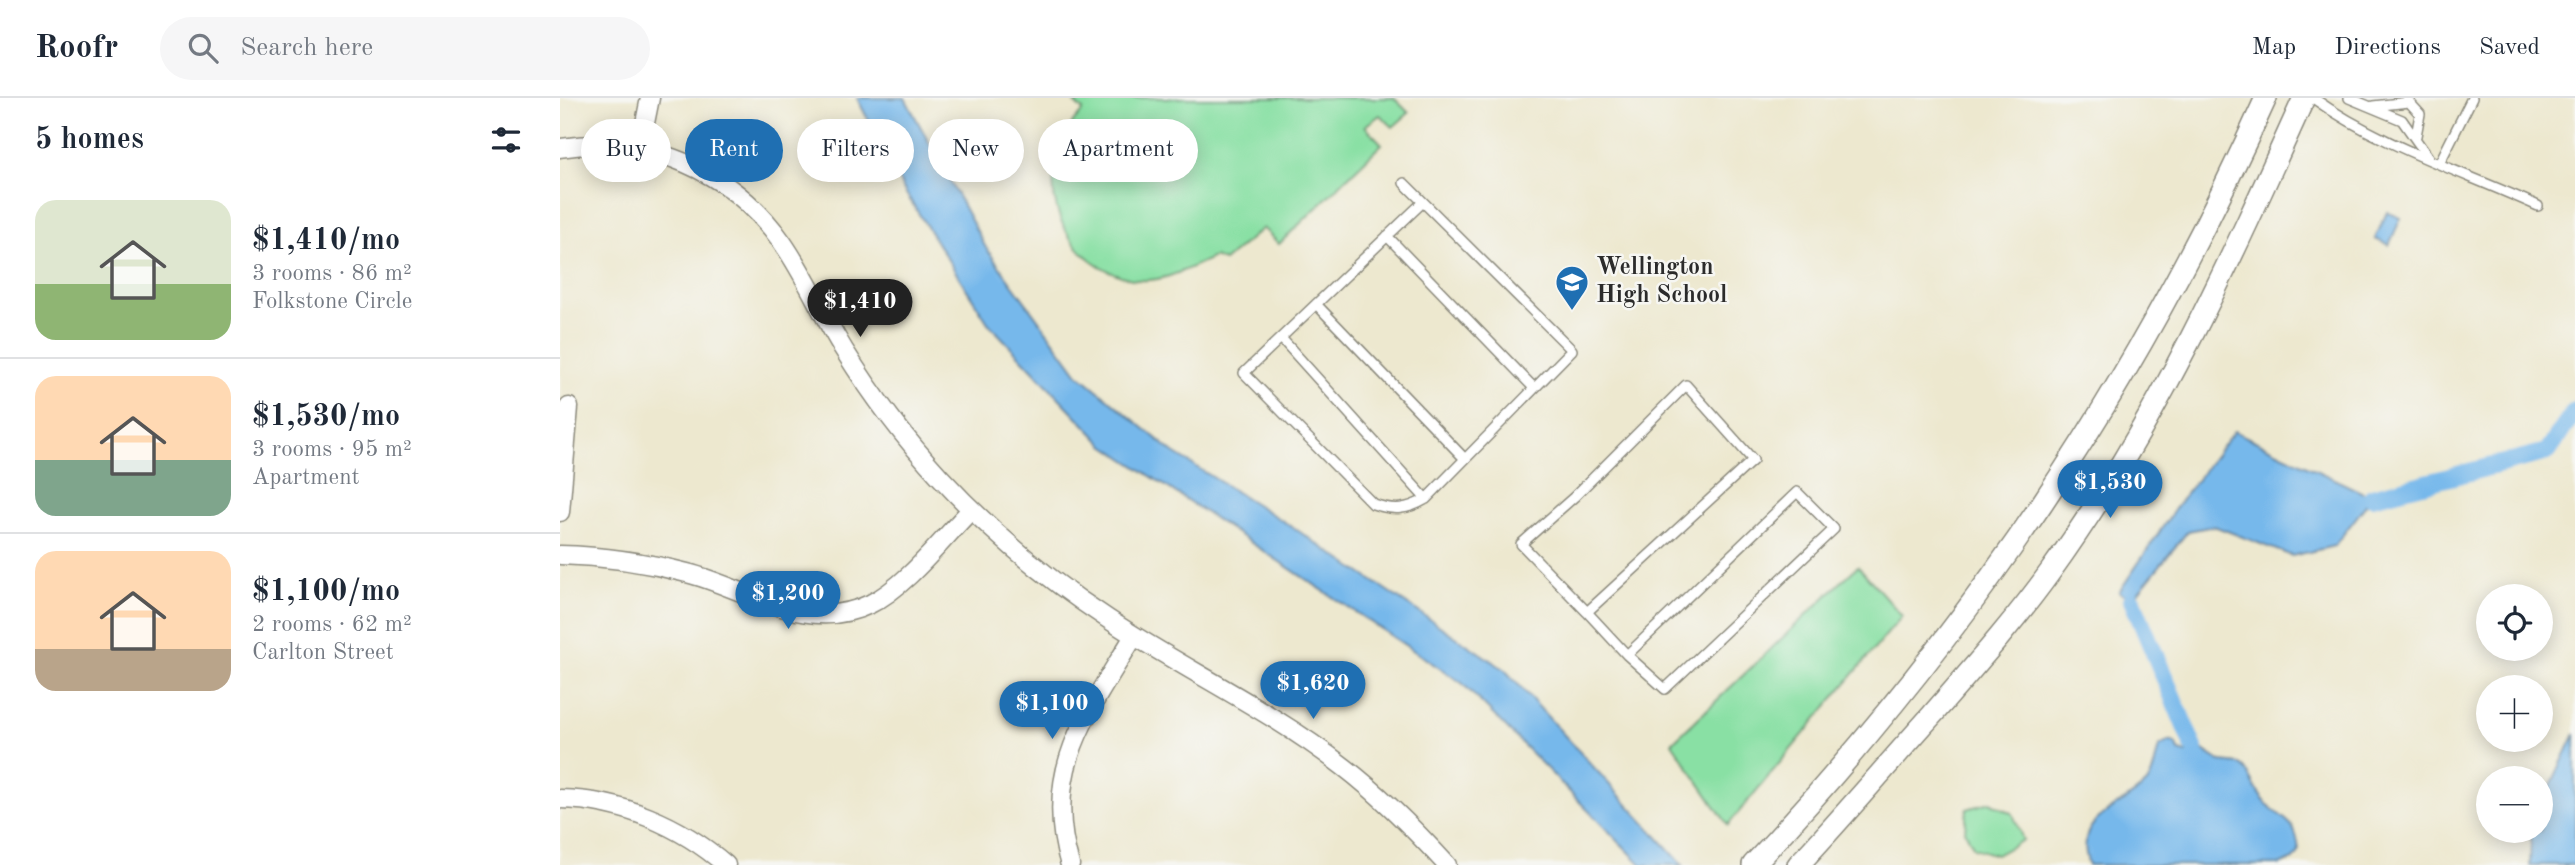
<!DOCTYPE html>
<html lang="en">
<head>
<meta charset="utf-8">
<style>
	:root { --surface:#fff; --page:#f6f6f7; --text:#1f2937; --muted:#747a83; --line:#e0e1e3; --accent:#1f6fb2 }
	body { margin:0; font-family:"Old Standard TT",serif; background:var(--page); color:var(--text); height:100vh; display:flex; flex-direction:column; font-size:26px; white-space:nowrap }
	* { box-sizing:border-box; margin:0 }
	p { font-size:23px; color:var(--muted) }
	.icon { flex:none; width:38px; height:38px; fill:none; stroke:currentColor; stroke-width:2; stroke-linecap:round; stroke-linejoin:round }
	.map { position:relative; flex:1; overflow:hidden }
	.sheet { display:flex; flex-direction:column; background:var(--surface); width:560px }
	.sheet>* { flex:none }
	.banner { position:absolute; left:21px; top:21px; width:665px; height:63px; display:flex; gap:14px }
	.controls { position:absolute; left:1916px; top:486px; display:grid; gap:14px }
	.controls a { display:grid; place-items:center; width:77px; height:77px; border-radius:50%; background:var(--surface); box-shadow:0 4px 18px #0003; font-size:35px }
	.price { position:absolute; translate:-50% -60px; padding:0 16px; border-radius:24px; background:var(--accent); color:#fff; font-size:23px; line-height:46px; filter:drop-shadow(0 2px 4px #0008) }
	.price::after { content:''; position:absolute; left:50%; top:42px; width:21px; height:16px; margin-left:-10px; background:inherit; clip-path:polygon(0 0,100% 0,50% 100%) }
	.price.active { background:#222; color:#fff }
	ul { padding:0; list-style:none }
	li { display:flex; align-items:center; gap:21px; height:175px; padding:0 35px }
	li+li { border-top:2px solid var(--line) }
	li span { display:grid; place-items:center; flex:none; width:196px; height:140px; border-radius:21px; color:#555 }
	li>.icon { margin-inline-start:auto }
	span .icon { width:84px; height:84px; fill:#fffc; stroke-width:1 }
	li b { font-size:30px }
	h2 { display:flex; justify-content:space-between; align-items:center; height:84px; padding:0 35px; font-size:30px }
	.tag { padding:0 24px; border-radius:32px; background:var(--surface); box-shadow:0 4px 18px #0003; font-size:24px; line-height:63px }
	.tag.active { background:var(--accent); color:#fff }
	header { display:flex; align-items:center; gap:42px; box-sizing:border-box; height:98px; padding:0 35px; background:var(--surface); border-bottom:2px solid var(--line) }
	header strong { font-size:33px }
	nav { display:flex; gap:38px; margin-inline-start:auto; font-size:24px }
	.search { width:490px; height:63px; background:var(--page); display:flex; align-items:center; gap:18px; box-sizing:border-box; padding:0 24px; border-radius:38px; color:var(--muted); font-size:26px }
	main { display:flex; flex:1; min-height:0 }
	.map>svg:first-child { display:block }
	.green { fill:#89e0a4; stroke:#5a8668; stroke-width:2 }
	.water { fill:#76b8eb; stroke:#50728b; stroke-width:2 }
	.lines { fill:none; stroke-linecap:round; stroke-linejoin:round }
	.canal { stroke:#76b8eb; stroke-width:18 }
	.service-casing { stroke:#8c8a7d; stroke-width:12 }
	.minor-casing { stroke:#8c8a7d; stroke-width:21 }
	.tertiary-casing { stroke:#8c8a7d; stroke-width:24 }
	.service { stroke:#fff; stroke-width:9 }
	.minor { stroke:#fff; stroke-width:18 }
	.tertiary { stroke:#fff; stroke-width:21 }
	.labels { text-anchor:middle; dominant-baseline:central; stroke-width:5; stroke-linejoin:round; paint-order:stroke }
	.poi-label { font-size:24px; font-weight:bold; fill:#2b2b2b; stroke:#f6f6f2; text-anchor:start }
</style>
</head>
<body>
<header>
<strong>Roofr</strong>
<div class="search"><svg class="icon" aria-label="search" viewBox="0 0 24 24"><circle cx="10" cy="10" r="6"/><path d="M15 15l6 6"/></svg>Search here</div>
<nav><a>Map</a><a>Directions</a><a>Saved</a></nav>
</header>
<main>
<section class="sheet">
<h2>5 homes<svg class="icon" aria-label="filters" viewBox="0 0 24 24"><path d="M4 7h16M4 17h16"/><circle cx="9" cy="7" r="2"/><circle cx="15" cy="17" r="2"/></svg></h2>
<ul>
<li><span style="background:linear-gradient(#dfe7d0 60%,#8fb573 0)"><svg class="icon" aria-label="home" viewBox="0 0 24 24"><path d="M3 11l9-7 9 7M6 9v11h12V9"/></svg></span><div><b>$1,410/mo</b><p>3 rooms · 86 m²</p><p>Folkstone Circle</p></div></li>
<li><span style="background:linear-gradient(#ffd9b3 60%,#7fa58c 0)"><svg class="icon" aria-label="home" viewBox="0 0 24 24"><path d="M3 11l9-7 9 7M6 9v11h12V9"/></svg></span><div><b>$1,530/mo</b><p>3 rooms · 95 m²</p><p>Apartment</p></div></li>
<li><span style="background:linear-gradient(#ffd9b3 70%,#b9a48a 0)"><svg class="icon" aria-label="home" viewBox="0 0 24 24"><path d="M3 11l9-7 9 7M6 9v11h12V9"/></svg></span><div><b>$1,100/mo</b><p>2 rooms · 62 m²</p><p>Carlton Street</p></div></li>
</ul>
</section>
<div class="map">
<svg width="2015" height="767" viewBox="0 0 2015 767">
	<rect width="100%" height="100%" fill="#f6f6f2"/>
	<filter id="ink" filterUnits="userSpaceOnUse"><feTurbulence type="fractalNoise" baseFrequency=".0143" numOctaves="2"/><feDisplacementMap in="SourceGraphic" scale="14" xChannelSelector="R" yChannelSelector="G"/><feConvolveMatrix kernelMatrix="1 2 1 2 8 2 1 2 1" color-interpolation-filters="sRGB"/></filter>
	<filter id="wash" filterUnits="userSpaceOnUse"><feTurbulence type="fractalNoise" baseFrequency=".00686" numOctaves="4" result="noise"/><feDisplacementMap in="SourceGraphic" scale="28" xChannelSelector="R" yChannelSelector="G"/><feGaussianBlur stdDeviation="1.57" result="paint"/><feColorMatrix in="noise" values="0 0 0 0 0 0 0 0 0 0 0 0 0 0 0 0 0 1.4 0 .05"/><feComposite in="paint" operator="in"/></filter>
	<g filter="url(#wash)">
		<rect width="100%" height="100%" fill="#ede8cf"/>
		<path class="green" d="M522 0H834L849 15 833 29 820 17 805 28 822 46 719 146 703 130 664 163 654 159C630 170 599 187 572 181 508 167 478 102 501 43 505 32 516 22 523 12L515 6Z
			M1298 468 1342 518 1168 727 1112 645Z
			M1430 704 1453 716 1463 742 1436 757 1414 750 1405 733 1407 711Z"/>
		<path class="water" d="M297 0H345L426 150 518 276 614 355 734 430 945 572 1123 767H1082L902 585 544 347 428 225 345 94Z
			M1827 114 1841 120 1829 147 1815 141Z
			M1674 333 1812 399 1774 448 1732 458 1654 428 1628 433 1572 502 1559 494 1619 405Z
			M2015 636V767H1970L1971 733H1981V708Z
			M1609 643 1615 645 1619 653 1626 655 1637 648 1661 664 1680 666 1685 671C1692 680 1695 691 1702 700 1720 724 1736 716 1739 754L1734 761 1719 767H1529C1511 718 1562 712 1587 685 1595 676 1595 660 1599 649Z"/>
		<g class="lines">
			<path class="canal" d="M1812 399 1987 354 2015 313
				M1572 502 1634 650"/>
		</g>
	</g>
	<g filter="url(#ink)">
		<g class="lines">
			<defs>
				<path id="service" d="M1753 0C1819 47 1903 74 1978 108
					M1789 0 1842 22 1868 59
					M1813 8 1849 4 1860 16 1856 38
					M1880 64 1912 0
					M844 85 1012 252 866 401C847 412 834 413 813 406L684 275 863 104
					M827 138 974 290
					M756 206 905 361
					M721 240 866 401
					M1126 287 1193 362 1027 514 961 446 1014 399Z
					M1027 514 1067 557 1105 591 1274 431 1237 394 1067 557"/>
				<path id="minor" d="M0 50C86 35 172 73 222 144 246 178 262 217 284 252 312 297 345 341 381 380 430 433 487 481 548 521 625 572 711 612 784 669 822 698 855 732 887 767
					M80 50 90 0
					M0 414 9 309
					M0 457C43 458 85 464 127 475 188 490 246 537 310 506 347 488 382 441 411 412
					M0 701C61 702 120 727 166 767
					M510 767C481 672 528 615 574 538"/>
				<path id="tertiary" d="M1193 767C1412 532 1574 293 1706 0
					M1238 767C1284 718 1327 667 1372 617 1412 571 1454 524 1490 474 1596 328 1670 164 1744 0"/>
			</defs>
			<use href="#service" class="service-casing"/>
			<use href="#minor" class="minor-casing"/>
			<use href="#tertiary" class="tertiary-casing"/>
			<use href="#service" class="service"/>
			<use href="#minor" class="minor"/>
			<use href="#tertiary" class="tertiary"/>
		</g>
	</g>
	<defs>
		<symbol id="school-pin" viewBox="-11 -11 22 30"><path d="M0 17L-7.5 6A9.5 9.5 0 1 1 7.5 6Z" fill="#1f6fb2" stroke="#f6f6f2"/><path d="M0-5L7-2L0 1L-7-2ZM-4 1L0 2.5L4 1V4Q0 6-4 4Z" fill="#fff"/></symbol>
	</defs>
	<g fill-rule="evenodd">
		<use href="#school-pin" x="993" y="165" width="38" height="52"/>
	</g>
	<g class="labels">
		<g class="poi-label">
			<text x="1036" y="170">Wellington<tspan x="1036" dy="28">High School</tspan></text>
		</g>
	</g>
</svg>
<div class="controls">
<a><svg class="icon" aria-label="locate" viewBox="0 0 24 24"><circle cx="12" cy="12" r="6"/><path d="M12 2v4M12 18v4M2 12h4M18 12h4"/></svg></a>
<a>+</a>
<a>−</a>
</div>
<b class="price active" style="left:300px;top:241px">$1,410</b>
<b class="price" style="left:1550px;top:422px">$1,530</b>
<b class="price" style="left:228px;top:533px">$1,200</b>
<b class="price" style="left:753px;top:623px">$1,620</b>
<b class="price" style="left:492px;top:643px">$1,100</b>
<div class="banner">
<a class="tag">Buy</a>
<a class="tag active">Rent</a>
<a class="tag">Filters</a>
<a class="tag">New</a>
<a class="tag">Apartment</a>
</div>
</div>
</main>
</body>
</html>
